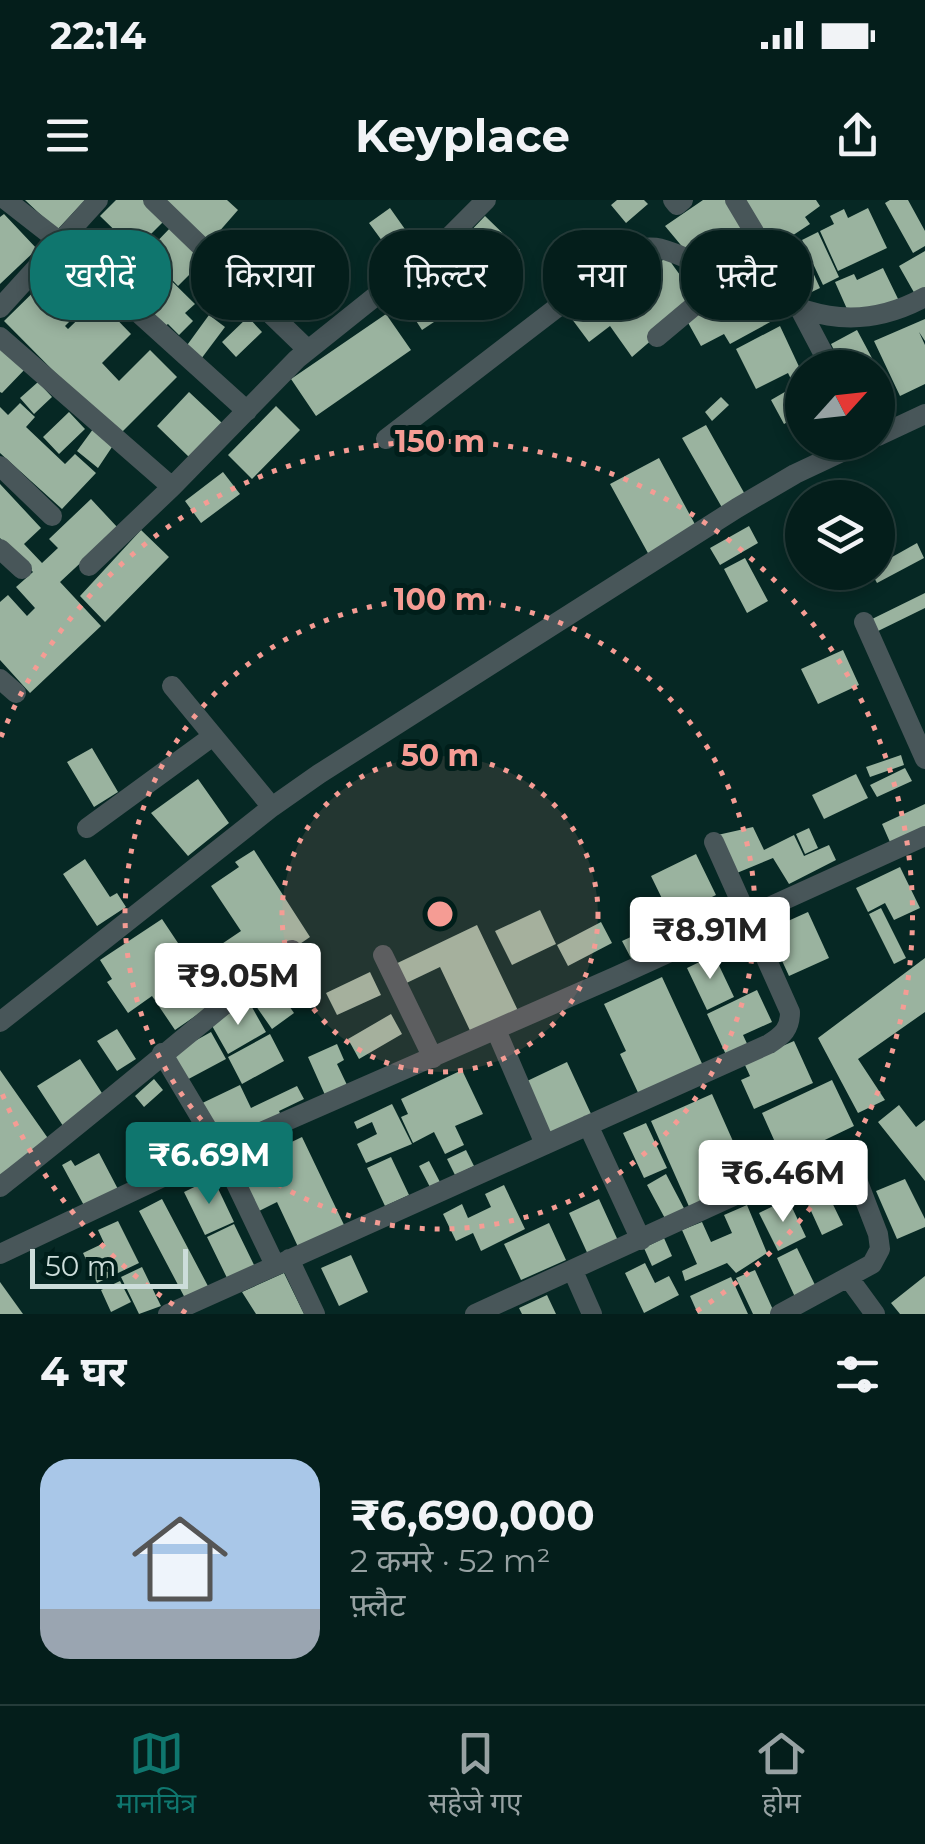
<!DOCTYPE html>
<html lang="hi">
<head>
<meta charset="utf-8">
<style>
	:root { --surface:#041e1b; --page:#122b28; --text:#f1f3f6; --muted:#97a2a3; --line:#253c3a; --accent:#0f766e }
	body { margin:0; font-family:Montserrat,"Noto Sans Devanagari",sans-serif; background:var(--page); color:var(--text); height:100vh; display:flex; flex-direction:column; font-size:38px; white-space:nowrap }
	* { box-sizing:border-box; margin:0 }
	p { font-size:32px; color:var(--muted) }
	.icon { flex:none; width:55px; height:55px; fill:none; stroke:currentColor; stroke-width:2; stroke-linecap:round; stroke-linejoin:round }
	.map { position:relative; height:1114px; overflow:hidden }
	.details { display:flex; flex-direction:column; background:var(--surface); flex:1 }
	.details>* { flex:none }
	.hud { position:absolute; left:30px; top:30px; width:865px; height:90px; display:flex; gap:20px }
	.needle { width:65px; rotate:63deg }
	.tools { position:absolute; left:785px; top:150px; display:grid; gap:20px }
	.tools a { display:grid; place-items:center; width:110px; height:110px; border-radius:50%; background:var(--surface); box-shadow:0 5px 15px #0003,0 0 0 2px var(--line); font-size:50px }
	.scale { position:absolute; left:30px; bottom:25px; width:158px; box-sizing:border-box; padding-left:10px; border:5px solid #ccddda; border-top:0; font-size:28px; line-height:35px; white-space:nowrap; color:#ccddda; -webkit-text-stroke:8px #001e1a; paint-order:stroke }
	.price { position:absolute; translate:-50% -85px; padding:0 22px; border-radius:10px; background:#fff; color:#222; font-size:32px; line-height:65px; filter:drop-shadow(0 2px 5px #0008) }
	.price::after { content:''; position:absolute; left:50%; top:60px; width:30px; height:22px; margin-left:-15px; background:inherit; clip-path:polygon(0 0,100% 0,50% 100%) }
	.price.on { background:var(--accent); color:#fff }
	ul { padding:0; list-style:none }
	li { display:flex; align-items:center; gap:30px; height:250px; padding:0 40px }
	li span { display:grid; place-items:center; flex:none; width:280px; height:200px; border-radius:30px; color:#555 }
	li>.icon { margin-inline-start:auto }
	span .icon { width:120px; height:120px; fill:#fffc; stroke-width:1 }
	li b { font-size:42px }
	h2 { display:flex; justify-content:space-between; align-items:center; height:120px; padding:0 40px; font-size:42px }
	.pill { padding:0 35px; border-radius:40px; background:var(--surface); box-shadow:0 5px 15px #0003,0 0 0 2px var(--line); font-size:35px; line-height:90px }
	.pill.on { background:var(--accent); color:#fff }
	.status { display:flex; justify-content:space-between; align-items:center; height:70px; padding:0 50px; background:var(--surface); direction:ltr }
	.status svg { height:28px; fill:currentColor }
	header { display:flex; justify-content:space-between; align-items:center; height:130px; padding:0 40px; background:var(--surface); font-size:45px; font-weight:700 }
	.menu { display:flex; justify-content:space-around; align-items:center; height:140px; border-top:2px solid var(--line); background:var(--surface); font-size:28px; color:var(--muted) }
	.menu a { display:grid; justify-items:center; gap:5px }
	.menu .on { color:var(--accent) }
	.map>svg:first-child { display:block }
	.building { fill:#9ab39f }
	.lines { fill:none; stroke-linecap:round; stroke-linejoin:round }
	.street { stroke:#485659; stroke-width:20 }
	.ring { fill:none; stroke:#f59c94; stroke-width:5; stroke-dasharray:5 10 }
	.centre { fill:#f59c94; stroke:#001e1a; stroke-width:5 }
	.ring-label { font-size:30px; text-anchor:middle; font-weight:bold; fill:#f59c94; stroke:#001e1a; stroke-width:10; stroke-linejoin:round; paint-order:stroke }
</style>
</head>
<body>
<div class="status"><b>22:14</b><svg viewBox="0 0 49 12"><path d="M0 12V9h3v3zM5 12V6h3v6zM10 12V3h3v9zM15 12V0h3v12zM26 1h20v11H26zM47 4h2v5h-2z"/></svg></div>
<header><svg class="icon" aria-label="menu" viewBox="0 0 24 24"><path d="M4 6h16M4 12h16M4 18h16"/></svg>Keyplace<svg class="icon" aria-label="share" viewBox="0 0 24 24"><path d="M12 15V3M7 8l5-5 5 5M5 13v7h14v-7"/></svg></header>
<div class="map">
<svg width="925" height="1114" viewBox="0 0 925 1114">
	<rect width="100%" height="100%" fill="#062824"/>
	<path class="building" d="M25 0H85L57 30Z
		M116 0H143L164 21 135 50 100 16Z
		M164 0H227L238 10 210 42Z
		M617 0H644L648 4 626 23 611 5Z
		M703 0H728L758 45 747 52 738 38 707 63 685 50 665 26Z
		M744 0H816L820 6 805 17 810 24 769 51Z
		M890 0H908L925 31V46L913 53 885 3Z
		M390 8 419 49 399 64 369 23Z
		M868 8 887 48 838 71 820 31 834 24 830 16 844 9 848 18Z
		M4 14 37 49 0 84V17Z
		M485 16 520 50 460 112 425 79Z
		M172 26 219 73 204 88 190 74 178 86 146 53Z
		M818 32 839 77 823 85 802 40Z
		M925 51V91L916 96 899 66Z
		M142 52 195 104 185 113 193 121 179 135 168 124 162 128 112 82Z
		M667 57 698 100 632 157 610 126 589 142 563 107 601 80 625 114 632 108 616 85 625 78 635 92 653 78 648 71Z
		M806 57 820 88 797 99 782 69Z
		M60 66 77 83 70 89 86 105 65 126 68 129 98 100 131 134 102 163 119 181 150 150 177 177 118 236 4 121Z
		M883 68 901 105 851 118 835 82 854 74 857 80Z
		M415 86 437 120 422 130 400 96Z
		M742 88 753 108 762 103 772 121 730 144 724 134 701 146 686 119Z
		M386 114 411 150 316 216 291 179Z
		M209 115 225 127 201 159 185 148Z
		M248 117 262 132 236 157 222 142Z
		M925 119V141L919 132 925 145V184L900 196 874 141Z
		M780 126 802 173 791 179 788 173 756 189 736 149Z
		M857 130 872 158 854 168H843L831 144Z
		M0 139 28 166 2 193 0 192Z
		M38 182 52 197 34 214 20 198Z
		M802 182V236L793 219 784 224 771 200Z
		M189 192 222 223 190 258 157 226Z
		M721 197 729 205 712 221 705 212Z
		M20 203 35 217 26 227 65 264 75 254 96 273 62 309 0 253V207L8 215Z
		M276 206 300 230 252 279 228 255Z
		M69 212 85 229 59 254 43 237Z
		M96 225 116 241 98 268 77 251Z
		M706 225 747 298 724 311 682 238Z
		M659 258 697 328 649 355 610 284Z
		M223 272 240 294 201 323 185 301Z
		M0 284 41 328 24 344 42 363 58 348 49 339 91 299 118 328 60 382 101 426 30 493 0 460V402L8 395 27 416 35 408 16 387 33 372 0 338Z
		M749 326 758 343 720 365 710 348Z
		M141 330 169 357 105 422 80 396Z
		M917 343 924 358 877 383 871 372H878V365Z
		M745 358 768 401 747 413 724 369Z
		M925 393V408L874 433 868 421Z
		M843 450 859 485 818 504 801 469Z
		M92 548 118 592 94 607 67 562Z
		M901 555 904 565 870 577 866 567Z
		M905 568 912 581 877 597 870 585Z
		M856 574 868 598 824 619 812 595Z
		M198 579 229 623 188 656 151 613Z
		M925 604V634L893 649 882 624Z
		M753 627 764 650 794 635 804 656 829 645 836 660 789 684 773 658 732 675 713 636Z
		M809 628 818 648 805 654 796 634Z
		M254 650 310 737 175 830 152 796 128 813 107 782 112 779 100 760 162 719 192 764 241 731 211 686 239 667 235 662Z
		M696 654 716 695 671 717 651 676Z
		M85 659 110 697 117 693 126 707 97 726 63 674Z
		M900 667 920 708 894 720 885 703 868 712 856 688Z
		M881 708 906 758 894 764 869 714Z
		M540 710 556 744 512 765 495 731Z
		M808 712 829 758 789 776 768 730Z
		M670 719 681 742 634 764 622 741Z
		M601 722 612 743 568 766 557 745Z
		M477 725 521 817 474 839 440 767 396 788 387 768Z
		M714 755 734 797 707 810 687 768Z
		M925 758V812L858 859 885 900 858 913 818 838Z
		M370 772 381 795 337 815 326 793Z
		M662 777 705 870 641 899 620 854 626 851 604 804Z
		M273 783 294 813 272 829 251 799Z
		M757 790 772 822 743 835 750 850 728 859 707 814Z
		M249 802 266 832 228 854 211 824Z
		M391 814 402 834 359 859 348 839Z
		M117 829 136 859 117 871 97 841Z
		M211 832 226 859 181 883 166 857Z
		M270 834 284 861 242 884 228 857Z
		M794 841 813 883 754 909 741 880 750 876 744 863Z
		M337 844 344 860 337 864 347 885 325 895 308 857Z
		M80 859 109 904 67 932 37 886Z
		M567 862 592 916 550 935 525 882Z
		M0 870 52 944 0 980Z
		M462 870 483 914 455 926 464 945 445 954 434 932 413 943 401 917 408 914 401 899Z
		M154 879 163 890 144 907 135 896Z
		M832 880 854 926 783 960 762 913Z
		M240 885 251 908 297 886 304 899 279 911 283 920 215 952 194 907Z
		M712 894 752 984 691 1011 651 921Z
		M392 904 412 944 366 963 357 944 377 934 372 922 357 929 354 922Z
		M899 905 916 927 925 920V981L878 922Z
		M646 923 667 968 644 978 623 933Z
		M191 932 202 957 157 979 145 954Z
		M302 937 346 1029 300 1051 277 1002 253 1014 233 970Z
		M466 950 474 966 455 975 447 959Z
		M99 953 120 993 87 1011 62 965 71 960 75 966Z
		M391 957 409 995 385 1006 367 968Z
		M429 961 441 984 431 989 419 966Z
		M666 974 687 1014 668 1024 647 985Z
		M213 978 234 1022 205 1035 184 992Z
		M905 979 925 1019V1027L897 1039 876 991Z
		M821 980 843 1025 822 1035 801 989Z
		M504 985 525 1029 481 1051 473 1033 456 1041 443 1014 462 1004 468 1018 491 1007 485 994Z
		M162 999 209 1088 186 1100 139 1011Z
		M599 999 620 1045 590 1059 569 1013Z
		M788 999 806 1037 778 1051 759 1013Z
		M747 1005 767 1053 736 1073 727 1063 685 1081 682 1071 697 1064 682 1030 702 1022 711 1042 732 1033 724 1015Z
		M118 1021 139 1063 97 1083 83 1053 104 1043 98 1030Z
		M549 1023 566 1060 521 1080 504 1044Z
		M234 1024 256 1069 229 1082 207 1037Z
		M664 1038 672 1056 652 1066 644 1048Z
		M797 1048 816 1087 795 1097 777 1058Z
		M351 1055 368 1092 339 1106 321 1068Z
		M645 1063 655 1083 669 1076 679 1095 644 1113 625 1073Z
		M142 1067 161 1106 139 1114 121 1077Z
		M755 1070 774 1112 770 1114H753L736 1078Z
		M284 1073 304 1114H256L242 1092Z
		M925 1076V1114H900L891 1103Z
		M731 1077 748 1114H698L690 1096Z
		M120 1081 131 1102 111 1112 101 1090Z
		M0 1082 23 1114H0Z
		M547 1095 556 1114H522L519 1108Z"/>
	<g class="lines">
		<path class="street" d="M6 0 60 42 247 211
			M153 0 308 150
			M673 0 677 5 683 0
			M735 0 800 109 831 168
			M0 108 98 0
			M0 137 172 287 297 159 447 39 486 0
			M657 137 731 75
			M878 236 925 214
			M386 239 628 53C650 42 664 49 686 58 773 92 832 148 925 97
			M0 266 52 316
			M0 349 22 369
			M89 366 172 287
			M864 422 925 559
			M0 479 16 493
			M172 486 272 607
			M87 628 213 536
			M383 755 433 858
			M0 822 272 607 319 574 737 308 795 274 863 242
			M496 830 545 944
			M162 853 220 950 275 1065
			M588 925 641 1040
			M0 987C99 910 194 828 292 750
			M0 1054 220 950 615 777 925 636
			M289 1059 315 1114
			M573 1071 592 1114
			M848 1077 875 1114
			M168 1114 769 844C783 835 790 829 790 812L714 642
			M475 1114 830 952 841 955 851 964 878 1034 880 1049 872 1064 780 1114"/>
	</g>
	<circle cx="440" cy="714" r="158" fill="#f59c94" fill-opacity=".12"/>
	<g class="ring">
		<circle cx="440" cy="714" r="158"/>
		<circle cx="440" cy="714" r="315"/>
		<path d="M186 1113A473 473 0 0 1 1 891M1 537A473 473 0 1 1 694 1113"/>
	</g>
	<circle cx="440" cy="714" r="15" class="centre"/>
	<g class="ring-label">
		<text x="440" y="252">150 m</text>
		<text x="440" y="410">100 m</text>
		<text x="440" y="566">50 m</text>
	</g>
</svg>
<div class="tools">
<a><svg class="needle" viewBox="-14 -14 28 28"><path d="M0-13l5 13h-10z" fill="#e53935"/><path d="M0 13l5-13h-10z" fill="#97a2a3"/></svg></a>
<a><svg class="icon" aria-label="layers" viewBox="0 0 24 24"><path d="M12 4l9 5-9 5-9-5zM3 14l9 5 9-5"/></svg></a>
</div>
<div class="scale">50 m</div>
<b class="price" style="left:710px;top:782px">₹8.91M</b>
<b class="price" style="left:238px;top:828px">₹9.05M</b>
<b class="price on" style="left:209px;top:1007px">₹6.69M</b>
<b class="price" style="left:783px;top:1025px">₹6.46M</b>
<div class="hud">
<a class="pill on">खरीदें</a>
<a class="pill">किराया</a>
<a class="pill">फ़िल्टर</a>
<a class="pill">नया</a>
<a class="pill">फ़्लैट</a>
</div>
</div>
<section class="details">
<h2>4 घर<svg class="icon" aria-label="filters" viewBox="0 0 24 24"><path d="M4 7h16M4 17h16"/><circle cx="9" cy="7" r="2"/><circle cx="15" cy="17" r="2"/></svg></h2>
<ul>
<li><span style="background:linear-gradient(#a9c7e8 75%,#9aa5b1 0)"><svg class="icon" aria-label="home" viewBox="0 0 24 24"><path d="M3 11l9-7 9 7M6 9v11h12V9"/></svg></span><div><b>₹6,690,000</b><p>2 कमरे · 52 m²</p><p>फ़्लैट</p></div></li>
</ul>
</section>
<nav class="menu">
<a class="on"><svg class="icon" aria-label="map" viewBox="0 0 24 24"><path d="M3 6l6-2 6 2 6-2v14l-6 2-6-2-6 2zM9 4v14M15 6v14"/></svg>मानचित्र</a>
<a><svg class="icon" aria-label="saved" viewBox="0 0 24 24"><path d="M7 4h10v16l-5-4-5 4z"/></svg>सहेजे गए</a>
<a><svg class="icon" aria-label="home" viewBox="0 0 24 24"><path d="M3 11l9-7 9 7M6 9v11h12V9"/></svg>होम</a>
</nav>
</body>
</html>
